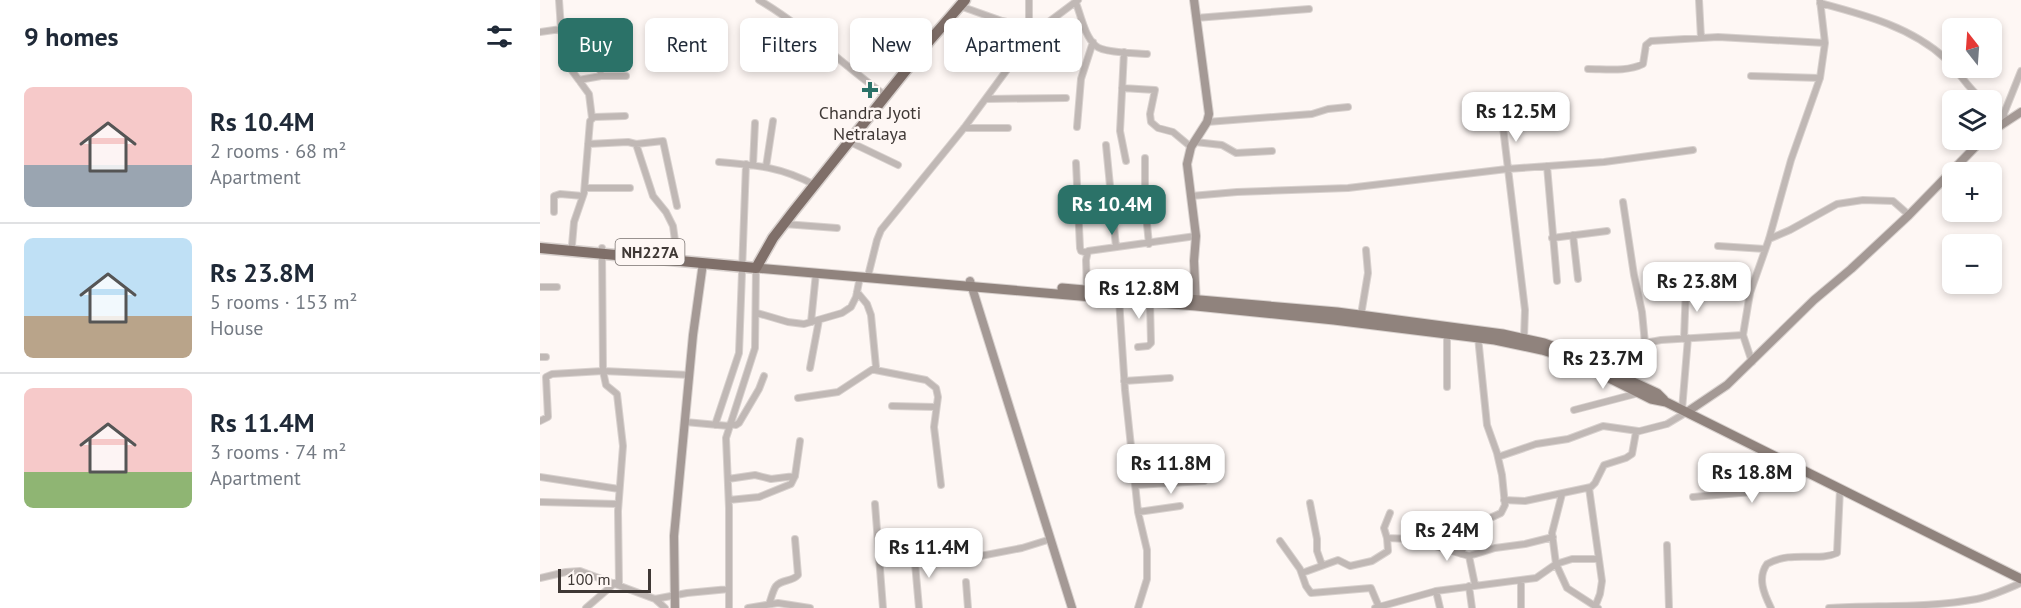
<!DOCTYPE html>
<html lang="en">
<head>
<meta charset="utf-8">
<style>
	:root { --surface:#fff; --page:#f6f6f7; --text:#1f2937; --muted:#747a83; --line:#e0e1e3; --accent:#2b7268 }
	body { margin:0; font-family:"PT Sans",sans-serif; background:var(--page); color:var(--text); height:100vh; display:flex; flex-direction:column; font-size:22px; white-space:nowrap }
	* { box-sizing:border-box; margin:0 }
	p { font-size:20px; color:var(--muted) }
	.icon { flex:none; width:33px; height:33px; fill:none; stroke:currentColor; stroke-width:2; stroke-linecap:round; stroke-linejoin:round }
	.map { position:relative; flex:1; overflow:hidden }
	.sheet { display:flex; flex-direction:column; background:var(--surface); width:540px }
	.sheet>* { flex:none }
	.banner { position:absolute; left:18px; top:18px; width:570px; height:54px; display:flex; gap:12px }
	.needle { width:39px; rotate:343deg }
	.buttons { position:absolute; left:1402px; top:18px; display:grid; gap:12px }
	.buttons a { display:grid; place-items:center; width:60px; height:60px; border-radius:9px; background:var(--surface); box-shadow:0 3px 9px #0003; font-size:30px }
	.scale { position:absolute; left:18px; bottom:15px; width:93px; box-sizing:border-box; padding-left:6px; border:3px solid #3f3835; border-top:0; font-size:16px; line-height:21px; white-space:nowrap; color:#3f3835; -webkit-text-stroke:4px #fef7f4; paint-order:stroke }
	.price { position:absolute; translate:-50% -51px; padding:0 14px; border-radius:12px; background:#fff; color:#222; font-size:20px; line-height:39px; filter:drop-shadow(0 2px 3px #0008) }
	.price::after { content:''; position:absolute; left:50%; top:36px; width:18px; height:14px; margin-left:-9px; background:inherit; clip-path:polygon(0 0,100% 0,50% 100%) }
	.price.current { background:var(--accent); color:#fff }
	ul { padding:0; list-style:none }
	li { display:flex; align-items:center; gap:18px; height:150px; padding:0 24px }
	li+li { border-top:2px solid var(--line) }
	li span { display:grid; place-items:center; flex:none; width:168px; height:120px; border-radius:9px; color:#555 }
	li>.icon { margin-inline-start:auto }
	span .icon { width:72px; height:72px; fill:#fffc; stroke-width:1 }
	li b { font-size:26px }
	h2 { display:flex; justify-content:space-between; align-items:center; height:72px; padding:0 24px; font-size:26px }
	.pill { padding:0 21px; border-radius:9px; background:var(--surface); box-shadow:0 3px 9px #0003; font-size:21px; line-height:54px }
	.pill.current { background:var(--accent); color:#fff }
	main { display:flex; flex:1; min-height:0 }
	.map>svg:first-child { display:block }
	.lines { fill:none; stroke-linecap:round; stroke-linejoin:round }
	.street-casing { stroke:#d8d1ce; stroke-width:8 }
	.secondary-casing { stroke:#d8d1ce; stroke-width:10 }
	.primary-casing { stroke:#d8d1ce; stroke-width:11 }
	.highway-casing { stroke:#d8d1ce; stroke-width:13 }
	.street { stroke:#c0b8b5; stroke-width:6 }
	.secondary { stroke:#a49995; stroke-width:8 }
	.primary { stroke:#90837d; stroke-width:9 }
	.highway { stroke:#7f6f69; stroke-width:10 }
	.poi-dot { fill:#2b7268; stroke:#fef7f4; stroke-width:2 }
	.labels { text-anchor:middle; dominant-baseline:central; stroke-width:5; stroke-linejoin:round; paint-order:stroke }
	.shield { fill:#fef7f4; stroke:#78716e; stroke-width:1.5 }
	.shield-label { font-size:16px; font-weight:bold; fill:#3f3835 }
	.poi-label { font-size:18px; fill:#3f3835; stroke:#fef7f4 }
</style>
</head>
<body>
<main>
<section class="sheet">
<h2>9 homes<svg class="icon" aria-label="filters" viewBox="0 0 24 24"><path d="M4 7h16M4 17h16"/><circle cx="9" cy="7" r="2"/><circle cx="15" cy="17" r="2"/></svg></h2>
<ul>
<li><span style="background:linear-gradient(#f6c9c9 65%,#9aa5b1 0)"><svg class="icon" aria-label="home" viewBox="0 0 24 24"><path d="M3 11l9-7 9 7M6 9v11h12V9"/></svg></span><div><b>Rs 10.4M</b><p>2 rooms · 68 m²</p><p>Apartment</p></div></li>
<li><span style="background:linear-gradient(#bfe0f5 65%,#b9a48a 0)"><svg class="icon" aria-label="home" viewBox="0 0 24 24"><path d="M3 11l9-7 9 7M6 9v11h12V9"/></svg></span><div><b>Rs 23.8M</b><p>5 rooms · 153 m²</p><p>House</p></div></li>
<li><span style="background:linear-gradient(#f6c9c9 70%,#8fb573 0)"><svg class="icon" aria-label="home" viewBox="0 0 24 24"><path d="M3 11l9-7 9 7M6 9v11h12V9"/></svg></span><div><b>Rs 11.4M</b><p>3 rooms · 74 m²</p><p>Apartment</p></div></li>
</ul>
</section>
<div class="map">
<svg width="1481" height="608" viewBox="0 0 1481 608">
	<rect width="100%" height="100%" fill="#fef7f4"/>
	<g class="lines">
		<defs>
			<path id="street" d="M219 0C265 27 303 65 346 96
				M1159 0 1161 38
				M536 3C541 16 545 37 556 46 564 53 595 53 607 54
				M1280 3C1325 15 1371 27 1406 59 1420 72 1426 87 1443 100
				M420 6 462 21 499 29
				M656 18 769 9
				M489 27V0
				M21 29 26 58 30 68 49 94 52 118
				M0 32 21 29 19 0
				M23 42 57 44 61 76
				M584 52 580 131 586 161
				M1048 69C1066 69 1087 72 1103 64L1106 45 1111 41 1178 37 1285 43
				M1211 76 1280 78
				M39 80 61 76H86
				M582 88 615 90 610 114 611 122 618 128 633 132 651 147
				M446 99 526 98
				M1452 108 1465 117
				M1463 116 1481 71
				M962 119 985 310 984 338
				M667 122 772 114 788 109 808 107
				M537 127 541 79 553 42
				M424 128H468
				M310 142 358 165
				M655 142 682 145 696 153 732 151
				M48 144 88 142 96 144 123 141 137 206
				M96 144 113 196 126 212 133 226 137 255
				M566 145 576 247
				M605 158V205L609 244
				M179 162C217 165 241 167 275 185
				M536 163 540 248 541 251 547 253
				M213 165 215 123
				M1007 166 1017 281
				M226 167 233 121
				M45 188H90
				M651 196 697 192 808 188 967 169 1064 162 1153 150
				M1083 202 1094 275 1102 312 1105 343
				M14 212V196L20 194 43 196
				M244 224 297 228
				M1033 235 1038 279
				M1012 238 1067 231
				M1229 239 1250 230 1297 204 1323 200 1353 201 1369 215
				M32 245 34 222 44 193 50 121 54 117 85 116
				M1178 246 1225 249
				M62 248 63 371 66 385 77 394 83 446 78 511 79 584
				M329 272 337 240 341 230 424 128 494 33 538 0
				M0 287H17
				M547 290 546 260 548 251 656 236
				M579 299 585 390 598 512 607 550V579L598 608
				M217 313 248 322 264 324 302 313 311 307 316 297 320 277
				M821 315 828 273 826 250
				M271 322 276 273
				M907 334V387
				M1144 339 1146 287
				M598 347 608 346 611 343 610 302
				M1038 356 1121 340 1203 335
				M0 357H6
				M1212 362 1203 335 1210 293 1229 239 1251 160 1280 78 1285 43 1280 0
				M270 368 279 320
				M335 370 386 380 396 388 398 397 394 427 401 485
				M584 381 630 378
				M258 398 298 392 336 367 331 315 327 304 317 292
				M352 406 396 407
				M1034 410 1099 393
				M1142 410 1148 338
				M0 421 8 417 6 377 12 374 63 371 150 375
				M145 422 189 426
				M190 424 196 425 199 423 219 389 224 376
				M175 425 199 353 206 164
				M958 457 996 444 1028 439 1063 426 1098 431
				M594 460 661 455
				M0 477 79 489
				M188 479 215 475 231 479 255 476
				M596 485 664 481
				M1049 488 1062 581 1060 594 1055 607
				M1022 494 1012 533 1016 564 1032 559H1058
				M1153 497 1212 492 1218 479 1223 452
				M189 500 219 497 251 484 255 476 260 441
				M964 500 985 501 1051 487 1055 483 1064 465 1086 458 1092 454 1096 432 1127 424 1147 412
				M0 502 78 504
				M770 503 777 539V551L782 565
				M335 504 343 608
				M598 512 640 506
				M850 513 844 528 847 538 871 539 929 556 955 548 985 544 1013 537
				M740 541 760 569 766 586 771 593 831 588 839 607
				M1127 545 1129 608
				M374 552 379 608
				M922 554 924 530 961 513 965 505 962 475 957 453 947 425 938 337
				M929 556 935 585
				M430 558 482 548 511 539
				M762 573 798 560 810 566 832 561 848 551 847 538
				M0 578 26 572 40 571 115 599
				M981 581V608
				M426 582 428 608
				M929 586 932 608
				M896 591 900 608
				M229 604C231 599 233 590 236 586 242 579 252 582 258 575L255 539
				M46 608 75 583
				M125 608 115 599 147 593 189 589
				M189 608V508L186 438 215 348 216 268
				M208 608 238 603 270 608
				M835 608 896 591 996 578 1016 564 1027 588 1058 608
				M1231 608C1224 594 1217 578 1227 564 1252 550 1278 562 1297 553L1300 489
				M1289 608C1338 605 1389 608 1437 599 1452 596 1467 589 1481 583"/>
			<path id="secondary" d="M654 0 669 114 667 122 651 147 647 164 656 236 654 261 656 305
				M1452 131 1481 112
				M430 281 532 608
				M1147 412 1187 385 1274 300 1311 269 1369 215 1442 140
				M135 608 134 536 153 335 163 263"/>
			<path id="primary" d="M216 268 656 306 794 320 955 340 1002 350 1031 359 1111 399 1126 402 1481 579
				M522 288 797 312 963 334 1004 343 1026 351 1102 386 1117 393 1124 400"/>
			<path id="highway" d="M0 248 216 268 233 238 253 212 391 39 425 0"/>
		</defs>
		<use href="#street" class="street-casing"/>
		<use href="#secondary" class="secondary-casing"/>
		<use href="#primary" class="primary-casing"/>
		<use href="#highway" class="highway-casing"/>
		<use href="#street" class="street"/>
		<use href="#secondary" class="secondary"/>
		<use href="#primary" class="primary"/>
		<use href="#highway" class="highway"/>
	</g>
	<path class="poi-dot" d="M327 81h6v6h6v6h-6v6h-6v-6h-6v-6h6z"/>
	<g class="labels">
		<rect class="shield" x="75.5" y="239" width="69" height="26" rx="4.5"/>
		<g class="shield-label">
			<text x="110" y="252">NH227A</text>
		</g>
		<g class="poi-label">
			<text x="330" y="112">Chandra Jyoti<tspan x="330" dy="21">Netralaya</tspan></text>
		</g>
	</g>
</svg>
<div class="buttons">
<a><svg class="needle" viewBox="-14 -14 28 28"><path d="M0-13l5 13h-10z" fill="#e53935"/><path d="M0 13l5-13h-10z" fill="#747a83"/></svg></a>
<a><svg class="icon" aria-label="layers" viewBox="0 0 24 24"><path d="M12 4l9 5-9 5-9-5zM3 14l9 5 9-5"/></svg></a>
<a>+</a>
<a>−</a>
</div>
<div class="scale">100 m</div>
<b class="price" style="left:976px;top:143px">Rs 12.5M</b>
<b class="price current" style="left:572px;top:236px">Rs 10.4M</b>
<b class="price" style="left:1157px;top:313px">Rs 23.8M</b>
<b class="price" style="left:599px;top:320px">Rs 12.8M</b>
<b class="price" style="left:1063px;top:390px">Rs 23.7M</b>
<b class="price" style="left:631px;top:495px">Rs 11.8M</b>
<b class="price" style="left:1212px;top:504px">Rs 18.8M</b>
<b class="price" style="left:907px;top:562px">Rs 24M</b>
<b class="price" style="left:389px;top:579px">Rs 11.4M</b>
<div class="banner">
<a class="pill current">Buy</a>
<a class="pill">Rent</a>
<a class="pill">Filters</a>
<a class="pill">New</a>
<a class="pill">Apartment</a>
</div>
</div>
</main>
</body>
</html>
